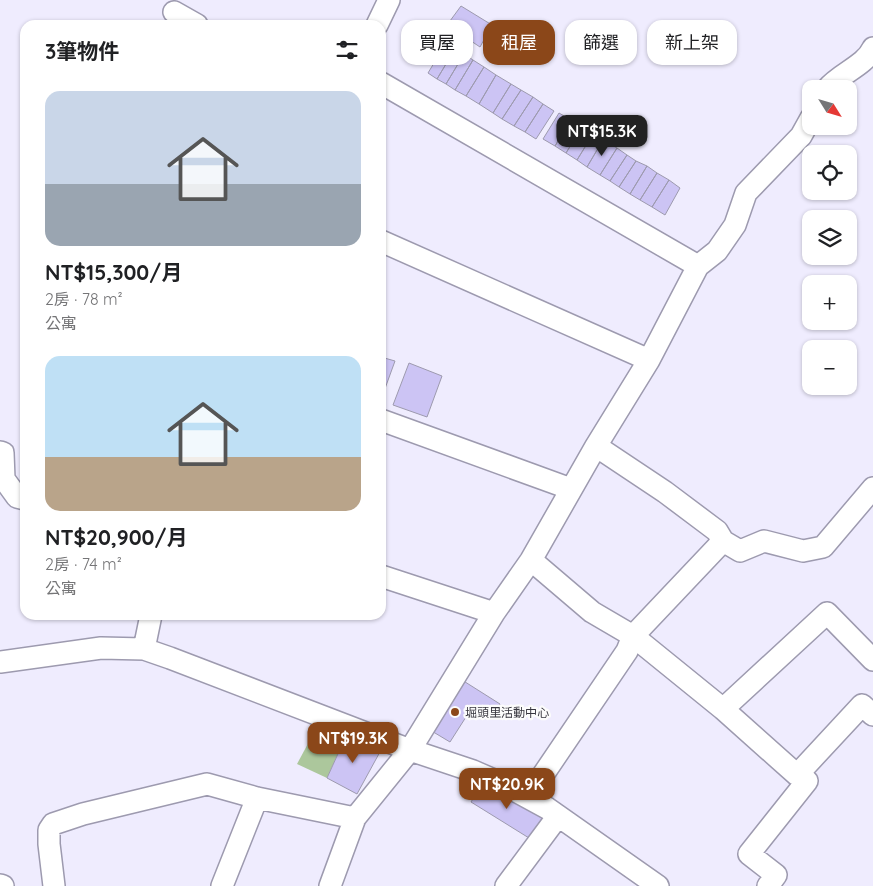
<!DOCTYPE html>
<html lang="zh-TW">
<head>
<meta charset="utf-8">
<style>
	:root { --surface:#fff; --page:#f2f2f2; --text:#202124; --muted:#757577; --accent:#8b4719 }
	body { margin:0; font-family:Quicksand,"Noto Sans TC",sans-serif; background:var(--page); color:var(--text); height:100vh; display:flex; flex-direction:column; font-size:19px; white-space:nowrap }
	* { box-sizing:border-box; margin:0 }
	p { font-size:16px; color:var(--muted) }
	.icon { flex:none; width:28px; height:28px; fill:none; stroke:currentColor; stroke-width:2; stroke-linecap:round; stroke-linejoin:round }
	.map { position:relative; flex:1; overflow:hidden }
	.sheet { position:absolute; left:20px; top:20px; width:366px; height:600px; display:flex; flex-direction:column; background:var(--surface); border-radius:15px; box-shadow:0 1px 4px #0004 }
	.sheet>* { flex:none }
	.guide { position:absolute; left:401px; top:20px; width:396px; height:45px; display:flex; gap:10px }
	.needle { width:32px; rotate:127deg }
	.fabs { position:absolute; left:802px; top:80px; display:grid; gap:10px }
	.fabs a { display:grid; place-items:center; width:55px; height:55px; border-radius:10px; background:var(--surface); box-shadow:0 1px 4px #0004; font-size:25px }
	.price { position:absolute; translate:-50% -42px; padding:0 11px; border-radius:10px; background:var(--accent); color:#fff; font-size:16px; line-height:32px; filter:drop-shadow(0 1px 2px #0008) }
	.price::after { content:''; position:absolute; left:50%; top:30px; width:15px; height:11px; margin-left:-8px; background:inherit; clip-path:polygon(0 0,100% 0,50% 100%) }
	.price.active { background:#222; color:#fff }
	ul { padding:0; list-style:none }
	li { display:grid; align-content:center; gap:10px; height:265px; padding:0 25px }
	li span { display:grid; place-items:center; height:155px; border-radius:15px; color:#555 }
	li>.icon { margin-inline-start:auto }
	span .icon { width:90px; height:90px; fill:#fffc; stroke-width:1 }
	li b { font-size:21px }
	h2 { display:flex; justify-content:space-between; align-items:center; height:60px; padding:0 25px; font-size:21px }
	.chip { padding:0 18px; border-radius:15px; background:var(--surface); box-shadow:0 1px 4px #0004; font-size:18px; line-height:45px }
	.chip.active { background:var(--accent); color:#fff }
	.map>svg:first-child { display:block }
	.green { fill:#acc79c }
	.building { fill:#ccc4f4; stroke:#9d9aae }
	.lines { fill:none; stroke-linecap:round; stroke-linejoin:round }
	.minor-casing { stroke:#9d9aaf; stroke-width:24 }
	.minor { stroke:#fff; stroke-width:21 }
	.poi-dot { fill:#8b4719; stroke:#fcfcfc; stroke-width:2 }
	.labels { text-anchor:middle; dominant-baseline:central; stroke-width:4.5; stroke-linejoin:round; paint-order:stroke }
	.poi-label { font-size:12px; fill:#37363f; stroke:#fcfcfc; text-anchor:start }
</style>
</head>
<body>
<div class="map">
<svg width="873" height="886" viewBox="0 0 873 886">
	<rect width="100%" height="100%" fill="#efecfe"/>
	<path class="green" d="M318 725 347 734 327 778 297 764Z"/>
	<path class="building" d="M461 6 492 25 480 47 447 25Z
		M446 43 455 49 437 79 428 73Z
		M455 49 464 54 446 84 437 79Z
		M464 54 473 60 455 90 446 84Z
		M473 60 484 67 466 96 455 90Z
		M484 67 496 75 479 104 466 96Z
		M496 75 511 84 493 113 479 104Z
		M511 84 521 90 502 119 493 113Z
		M521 90 533 97 514 126 502 119Z
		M533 97 543 104 525 132 514 126Z
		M543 104 554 111 536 139 525 132Z
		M559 113 571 120 555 146 543 139Z
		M571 120 582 127 566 153 555 146Z
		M582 127 593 134 577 160 566 153Z
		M593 134 603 140 587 167 577 160Z
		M603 140 617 148 600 175 587 167Z
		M617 148 627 155 610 181 600 175Z
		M627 155 636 161 619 187 610 181Z
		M636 161 647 166 630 194 619 187Z
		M647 166 657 173 640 200 630 194Z
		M657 173 669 180 652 207 640 200Z
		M669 180 680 188 665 215 652 207Z
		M381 357 395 361 383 394H381Z
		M409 363 442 376 427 417 393 405Z
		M462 680 500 704 491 718 473 706 450 742 430 730Z
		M347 734 381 750 357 794 327 778Z
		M484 781 543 817 529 838 471 802Z"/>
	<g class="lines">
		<defs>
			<path id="minor" d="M174 12 197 25
				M377 25 389 0
				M381 83 698 266
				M827 89C840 73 865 66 873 48
				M381 241 649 360
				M381 420 571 489
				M0 452 3 453 4 479 17 497 25 499
				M723 541 740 551 764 541 803 551 823 547 873 488
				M531 560 592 612 633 636 723 709 827 613 873 660
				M381 576 494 613
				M144 649 151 615
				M0 662 101 648 144 649 170 658 410 750 473 771 503 784 547 808 658 886
				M723 709 797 775
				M528 797 627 651 633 636 723 541 717 531 665 492 596 446
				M0 885 3 886
				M54 886 49 844V830L53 824 83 814 207 784 257 798 355 818
				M222 886 257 798
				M330 886 355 818 410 750 494 613 531 560 596 446 649 360 698 266 717 251 735 225 746 193 801 136 811 118
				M506 886 558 816
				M768 886 776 875 749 854 807 781 797 775 862 705 873 715"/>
		</defs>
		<use href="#minor" class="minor-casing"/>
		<use href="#minor" class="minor"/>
	</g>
	<circle class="poi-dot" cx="455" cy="712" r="5"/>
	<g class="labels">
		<g class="poi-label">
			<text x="465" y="712">堀頭里活動中心</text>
		</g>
	</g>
</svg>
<div class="fabs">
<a><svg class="needle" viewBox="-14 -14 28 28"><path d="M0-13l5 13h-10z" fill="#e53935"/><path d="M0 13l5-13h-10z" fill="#757577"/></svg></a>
<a><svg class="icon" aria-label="locate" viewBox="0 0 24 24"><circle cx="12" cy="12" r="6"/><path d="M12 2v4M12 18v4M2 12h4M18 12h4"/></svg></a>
<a><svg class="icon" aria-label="layers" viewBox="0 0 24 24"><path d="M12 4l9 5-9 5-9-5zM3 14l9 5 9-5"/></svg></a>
<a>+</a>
<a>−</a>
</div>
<b class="price active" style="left:602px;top:157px">NT$15.3K</b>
<b class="price" style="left:353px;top:764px">NT$19.3K</b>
<b class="price" style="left:507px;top:810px">NT$20.9K</b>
<div class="guide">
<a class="chip">買屋</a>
<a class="chip active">租屋</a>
<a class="chip">篩選</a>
<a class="chip">新上架</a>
</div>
<section class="sheet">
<h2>3筆物件<svg class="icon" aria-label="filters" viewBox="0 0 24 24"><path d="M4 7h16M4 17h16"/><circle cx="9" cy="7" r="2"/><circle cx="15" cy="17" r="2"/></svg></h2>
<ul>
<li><span style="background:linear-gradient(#c9d6e8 60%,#9aa5b1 0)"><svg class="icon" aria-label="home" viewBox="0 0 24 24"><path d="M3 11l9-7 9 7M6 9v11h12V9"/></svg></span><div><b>NT$15,300/月</b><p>2房 · 78 m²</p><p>公寓</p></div></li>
<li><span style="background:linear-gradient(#bfe0f5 65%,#b9a48a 0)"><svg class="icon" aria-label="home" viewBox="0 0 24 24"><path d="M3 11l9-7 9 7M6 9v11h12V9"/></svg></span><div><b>NT$20,900/月</b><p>2房 · 74 m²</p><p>公寓</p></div></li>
</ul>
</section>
</div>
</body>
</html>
